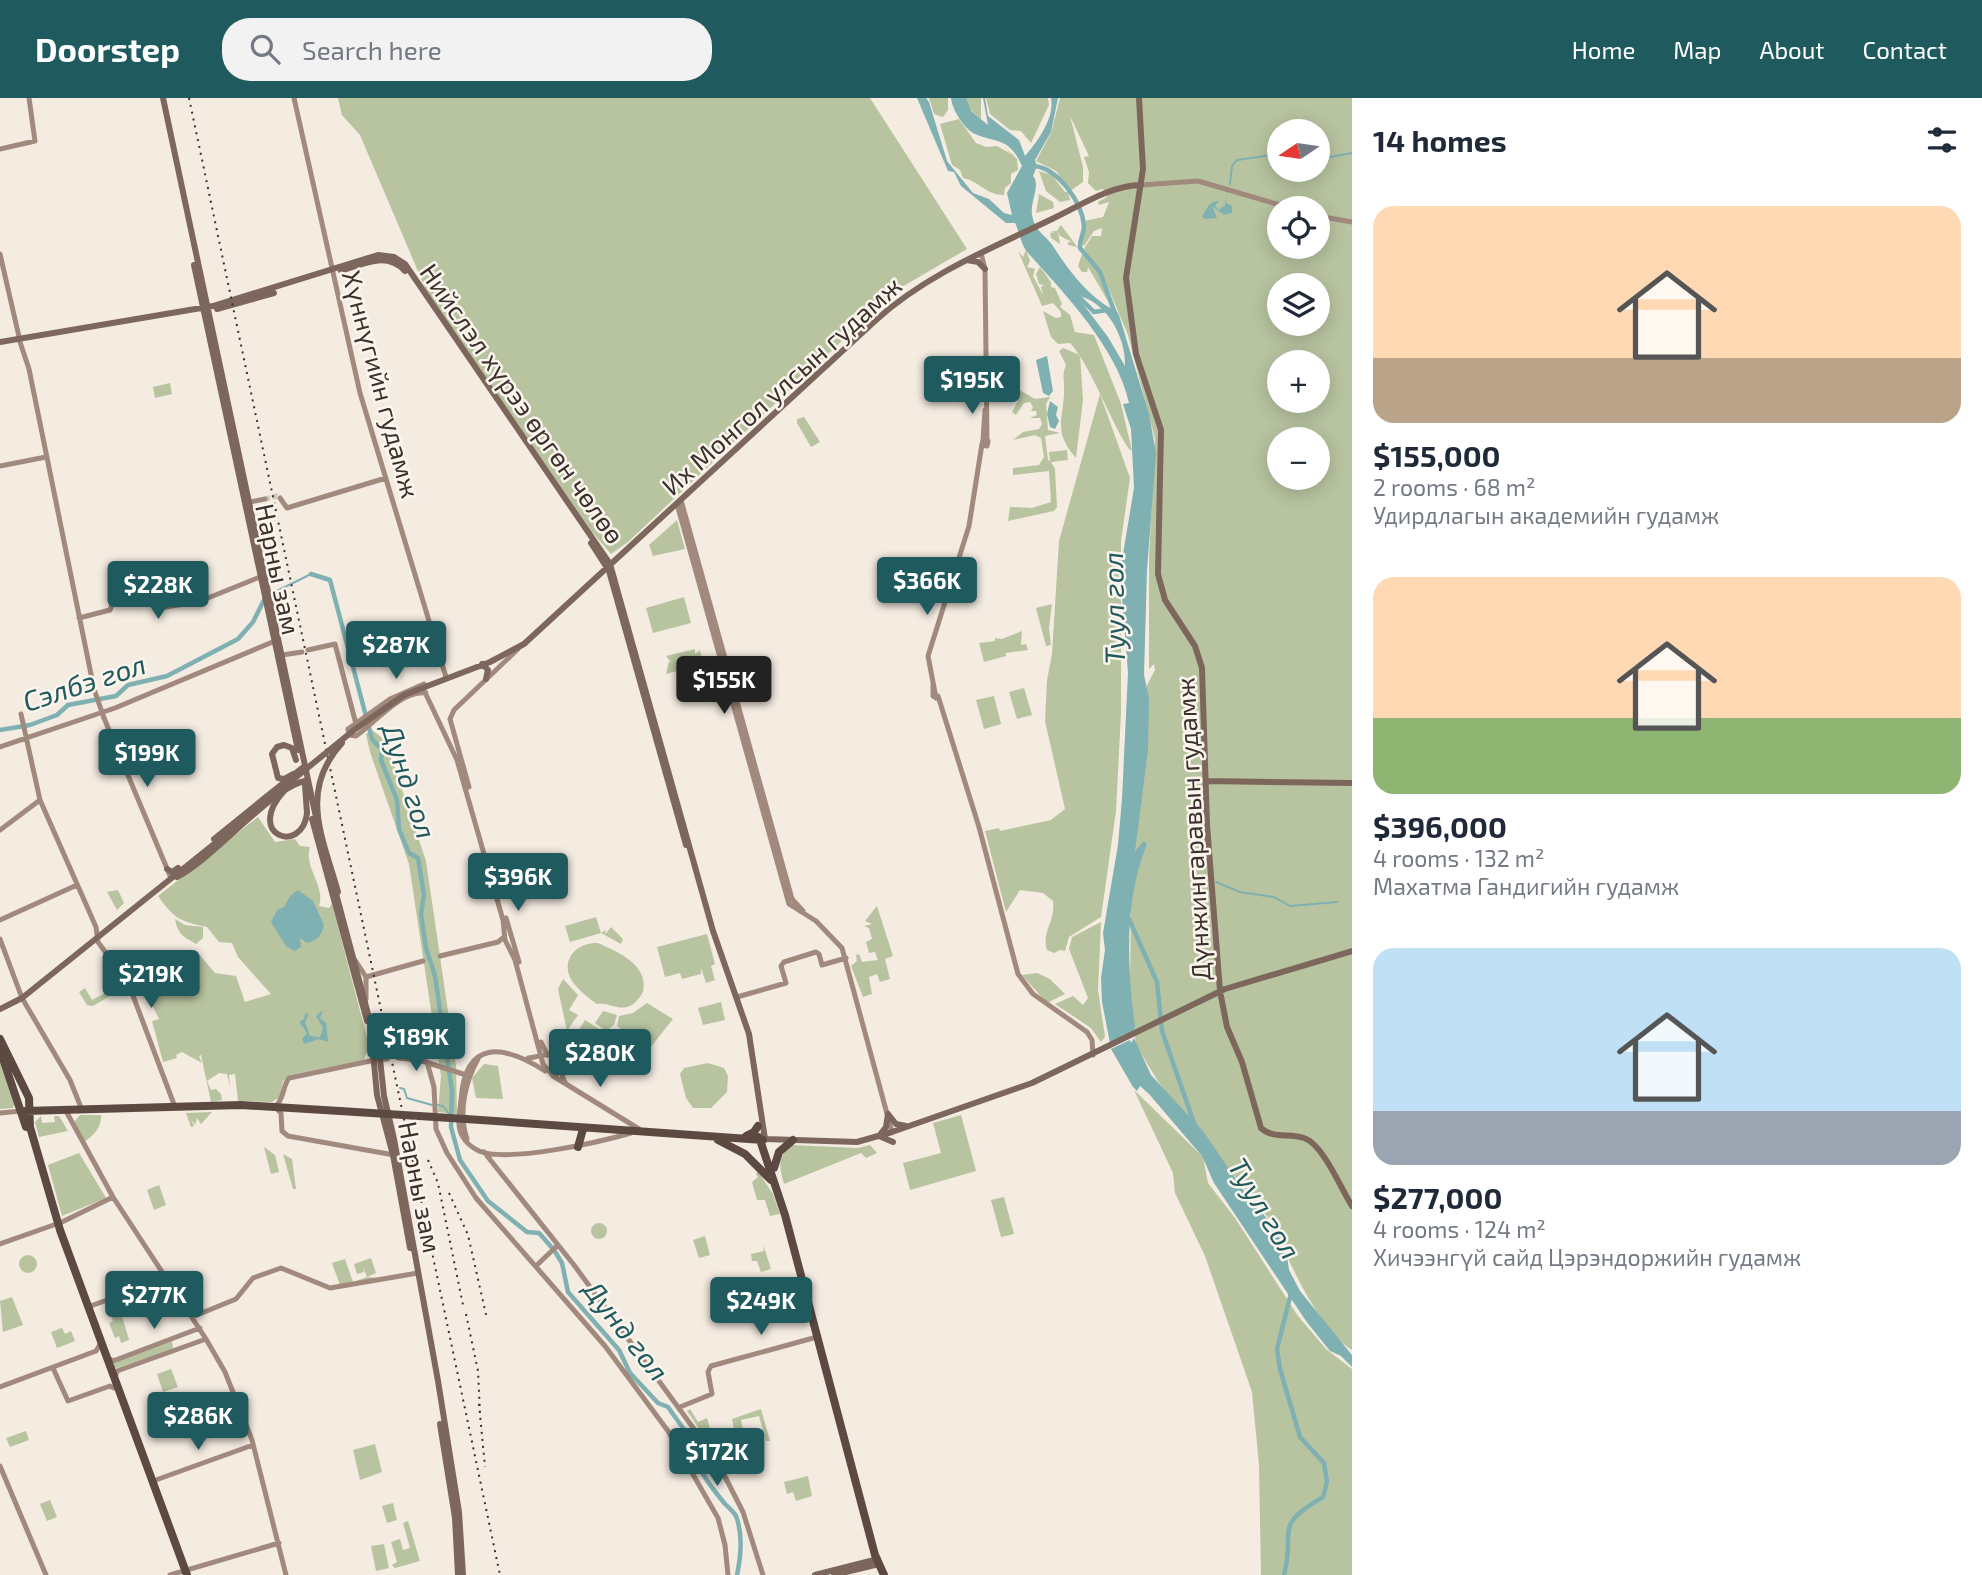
<!DOCTYPE html>
<html lang="en">
<head>
<meta charset="utf-8">
<style>
	:root { --surface:#fff; --page:#f2f2f3; --text:#1f2937; --muted:#747a83; --accent:#1f5a5e }
	body { margin:0; font-family:"Exo 2",sans-serif; background:var(--page); color:var(--text); height:100vh; display:flex; flex-direction:column; font-size:26px; white-space:nowrap }
	* { box-sizing:border-box; margin:0 }
	p { font-size:23px; color:var(--muted) }
	.icon { flex:none; width:38px; height:38px; fill:none; stroke:currentColor; stroke-width:2; stroke-linecap:round; stroke-linejoin:round }
	.map { position:relative; flex:1; overflow:hidden }
	.details { display:flex; flex-direction:column; background:var(--surface); width:630px }
	.details>* { flex:none }
	.needle { width:46px; rotate:257deg }
	.tools { position:absolute; left:1267px; top:21px; display:grid; gap:14px }
	.tools a { display:grid; place-items:center; width:63px; height:63px; border-radius:50%; background:var(--surface); box-shadow:0 4px 18px #0003; font-size:35px }
	.price { position:absolute; translate:-50% -60px; padding:0 16px; border-radius:7px; background:var(--accent); color:#fff; font-size:23px; line-height:46px; filter:drop-shadow(0 2px 4px #0008) }
	.price::after { content:''; position:absolute; left:50%; top:42px; width:21px; height:16px; margin-left:-10px; background:inherit; clip-path:polygon(0 0,100% 0,50% 100%) }
	.price.selected { background:#222; color:#fff }
	ul { padding:0; list-style:none }
	li { display:grid; align-content:center; gap:14px; height:371px; padding:0 21px }
	li span { display:grid; place-items:center; height:217px; border-radius:21px; color:#555 }
	li>.icon { margin-inline-start:auto }
	span .icon { width:126px; height:126px; fill:#fffc; stroke-width:1 }
	li b { font-size:30px }
	h2 { display:flex; justify-content:space-between; align-items:center; height:84px; padding:0 21px; font-size:30px }
	header { display:flex; align-items:center; gap:42px; box-sizing:border-box; height:98px; padding:0 35px; background:var(--accent); color:#fff }
	header strong { font-size:33px }
	nav { display:flex; gap:38px; margin-inline-start:auto; font-size:24px }
	.search { width:490px; height:63px; background:var(--page); display:flex; align-items:center; gap:18px; box-sizing:border-box; padding:0 24px; border-radius:28px; color:var(--muted); font-size:26px }
	main { display:flex; flex:1; min-height:0 }
	.map>svg:first-child { display:block }
	.green { fill:#b8c4a0; fill-rule:evenodd }
	.water { fill:#7fb0b2; fill-rule:evenodd }
	.lines { fill:none; stroke-linecap:round; stroke-linejoin:round }
	.stream { stroke:#7fb0b2; stroke-width:2 }
	.river { stroke:#7fb0b2; stroke-width:4.5 }
	.secondary-tunnel { stroke:#cfc6bd; stroke-width:5; stroke-dasharray:5 2.5; stroke-linecap:butt }
	.secondary { stroke:#a18a7d; stroke-width:5 }
	.primary { stroke:#7d675c; stroke-width:6 }
	.highway { stroke:#5c4a42; stroke-width:8 }
	.rail { stroke:#3b302b; stroke-width:2; stroke-dasharray:2 5; stroke-linecap:butt }
	.secondary-bridge { stroke:#a18a7d; stroke-width:5 }
	.primary-bridge { stroke:#7d675c; stroke-width:6 }
	.highway-bridge { stroke:#5c4a42; stroke-width:8 }
	.labels { text-anchor:middle; dominant-baseline:central; stroke-width:5; stroke-linejoin:round; paint-order:stroke }
	.street-label { font-size:26px; fill:#3b302b; stroke:#fbf5ee }
	.water-label { font-size:28px; font-style:italic; fill:#1f5a5e; stroke:#fbf5ee }
</style>
</head>
<body>
<header>
<strong>Doorstep</strong>
<div class="search"><svg class="icon" aria-label="search" viewBox="0 0 24 24"><circle cx="10" cy="10" r="6"/><path d="M15 15l6 6"/></svg>Search here</div>
<nav><a>Home</a><a>Map</a><a>About</a><a>Contact</a></nav>
</header>
<main>
<div class="map">
<svg width="1352" height="1477" viewBox="0 0 1352 1477">
	<rect width="100%" height="100%" fill="#f4ebe1"/>
	<path class="green" d="M338 0H870L967 151 895 193 628 444 611 456 592 434 426 192 360 37 342 17Z
		M929 0H948V12L943 19 934 16Z
		M963 0H981V21L967 9Z
		M986 0H1048L1049 7 1031 45 1021 33 1010 32 990 16Z
		M1060 0H1352V1252C1323 1235 1286 1164 1278 1132L1159 985 1136 947 1130 887 1131 806 1136 774 1147 746 1144 744 1134 754 1148 654 1147 587 1155 572 1154 566 1149 571V460L1155 341 1128 237 1102 175 1084 151 1092 138H1101L1102 130 1094 133 1084 148 1081 145 1084 123 1103 119 1109 104 1099 107 1098 104 1107 99 1103 91 1096 93 1088 85 1089 74 1084 59 1089 58 1070 18 1083 69V84L1070 93 1056 73 1036 63 1051 35ZM1279 33H1318V72H1279ZM1279 110H1318V149H1279ZM1279 187H1318V226H1279ZM1279 264H1318V303H1279ZM1279 341H1318V380H1279Z
		M959 21 976 45 986 49 997 48 1011 56 1003 47 1017 61 1018 72 1011 76V85L1005 90 1004 97C986 97 979 83 963 80L960 72 952 67 940 26Z
		M1039 73 1052 77 1065 94H1068L1070 102 1060 104 1046 93Z
		M1039 96 1053 104 1054 110 1036 115Z
		M1061 127 1081 154 1077 149 1068 147V144H1072L1060 138 1058 133 1060 146 1051 140 1050 135 1055 134 1050 133H1057Z
		M1026 152 1030 163 1027 169 1035 171 1033 178 1043 197 1041 189 1044 187 1039 186 1036 176 1040 169 1051 184V189L1055 190 1062 206 1060 209 1070 217 1075 234 1094 237 1121 306 1132 353C1121 348 1091 266 1070 245L1058 246 1051 239 1043 213 1056 220 1061 219V214L1053 205 1042 208 1018 153 1023 159Z
		M1082 156 1099 175 1109 205 1088 169 1087 174H1082L1078 168Z
		M1063 250 1080 257 1083 302 1076 360C1051 332 1065 319 1064 290 1064 280 1062 276 1066 267L1059 253Z
		M170 285 172 296 155 300 153 289Z
		M1016 290 1035 301 1050 299 1046 306 1048 332 1060 335 1045 338 1048 362 1050 363 1049 354 1067 352 1068 362 1051 364 1055 371 1057 409 1054 413 1008 423 1010 409 1032 410 1051 404 1049 373 1013 377V370L1039 367 1044 359 1041 340 1035 337 1013 342 1023 334 1039 331 1042 326 1040 320H1030L1037 317 1036 313H1031L1033 309 1030 304 1024 305 1016 317 1012 314 1020 299Z
		M1100 296 1130 380 1121 443V615L1116 713 1101 819 1069 839 1065 853 1060 852 1054 855 1047 852C1041 834 1056 823 1053 803L1043 795 1020 792 1006 814 985 733 999 730 1000 733 1051 722 1065 711 1045 623 1047 582 1052 556 1059 443Z
		M804 319 820 344 811 349 797 325V321Z
		M677 422 685 451 653 458 649 447Z
		M961 466 970 469 965 487 955 484Z
		M684 499 691 525 653 535 646 510Z
		M1052 506 1049 530 1051 547 1046 548 1036 510Z
		M1022 533 1021 547 1026 546 1028 552 1006 555V558L984 564 979 545 995 543V540L1002 541Z
		M695 551V556L700 552 703 566 666 576 669 563 672 565 666 558Z
		M705 591a8 8 0 1 1 16 0a8 8 0 1 1-16 0Z
		M1024 590 1032 617 1017 621 1009 594Z
		M994 598 1001 626 984 631 976 602Z
		M372 632 381 639 392 662 426 763 456 968 457 1016 438 1014 441 978 409 766 370 654 366 636Z
		M258 719 275 744 295 741 300 748 310 749C303 769 326 788 319 808L329 810 332 806 369 947 364 962 290 977 283 983 280 999 272 1004 238 1003 235 976 229 977 230 989 227 976 219 975 207 983 211 992 216 991 221 996 222 1002 211 1004 201 957 199 958 202 965 182 954 176 957 177 960 163 964 152 923 159 921 146 895 198 855 215 875 236 878 245 904 271 896 238 859 232 845 219 844 207 829C179 823 175 821 158 798Z
		M118 792 124 805 117 812 107 794Z
		M877 808 893 858 885 861 890 881 880 884 877 876 869 879 872 896 863 899 851 868 857 863 856 857 859 856 862 864 878 862 875 854 869 855 866 844 872 841 869 830 864 828 872 826 865 823Z
		M596 819 601 835 606 832 605 837 611 829 623 841 621 846 601 835 570 844 565 828Z
		M175 821 185 827 203 829V840L196 846C183 838 178 837 175 821Z
		M1101 824 1098 892 1105 939 1101 944 1091 930 1055 906 1073 898 1083 907 1088 900 1069 851 1072 839Z
		M707 836 715 866 711 868 715 882 706 885 701 870V876L682 881 680 875 665 879 657 849Z
		M598 845C617 854 649 866 643 894 627 922 613 903 597 906 589 901 575 889 571 881 560 861 578 844 598 845Z
		M1037 875 1050 881 1065 896 1047 905 1022 877Z
		M563 881 578 897 569 912 578 917 567 933 558 891Z
		M85 890 92 902 111 892 113 896 93 908 87 907 79 894Z
		M721 904 725 922 703 927 698 910Z
		M647 905 673 921 650 950 623 956 610 962 589 964 582 952 607 936 618 942 624 933 617 928 619 918 633 915Z
		M603 913 617 917 614 927 606 933 595 925Z
		M585 922 604 934 580 950 573 941Z
		M571 944 586 965 573 967 564 953Z
		M0 965 15 1005 13 1010 0 1011Z
		M708 965 724 970 728 978 727 994 711 1010H693L686 1000 680 976 684 970Z
		M484 966 498 968 503 1001 476 1000 472 980Z
		M1134 992 1203 1059 1208 1085 1235 1120 1298 1218 1326 1251 1352 1271V1477H1261L1259 1367 1252 1294 1205 1158 1175 1095 1173 1075Z
		M212 1014 201 1026 197 1020 195 1027 191 1021 194 1028 191 1029 186 1015Z
		M80 1017H101C102 1028 94 1038 85 1043L74 1024Z
		M961 1017 976 1073 910 1092 903 1065 941 1055 933 1025Z
		M41 1018 42 1025 55 1024 54 1018H59L68 1033 39 1039 35 1024Z
		M792 1047 858 1050 870 1047 877 1055 866 1060 861 1055 784 1086C779 1068 777 1059 792 1047Z
		M264 1049 275 1057 279 1074 271 1076Z
		M79 1055 106 1100 62 1118 48 1067Z
		M283 1056 292 1061 296 1091H293Z
		M758 1073 773 1096 780 1116 770 1118 765 1102H757L752 1084 758 1079 756 1076Z
		M159 1087 166 1107 154 1112 147 1092Z
		M1004 1099 1014 1136 1001 1139 991 1102Z
		M591 1133a8 8 0 1 1 16 0a8 8 0 1 1-16 0Z
		M705 1138 710 1157 699 1160 693 1142Z
		M763 1146 771 1171 761 1174 757 1163H752L751 1156 764 1153Z
		M19 1166a9 9 0 1 1 18 0a9 9 0 1 1-18 0Z
		M371 1160 376 1175 367 1179 378 1180 340 1187 332 1165 345 1161 353 1184 367 1179 363 1169 364 1174 357 1176 354 1166Z
		M12 1199 23 1227 3 1234 0 1203Z
		M120 1211 129 1242 121 1245 119 1238 115 1240 109 1225 113 1223 110 1215Z
		M62 1230 65 1236 71 1233 75 1243 57 1250 51 1234Z
		M172 1243 173 1251 114 1271V1263Z
		M171 1271 178 1289 163 1294 157 1276Z
		M690 1311 698 1324 707 1320 715 1348H711L687 1313Z
		M761 1311 770 1343H766L759 1318 741 1322 748 1353 739 1355 732 1321Z
		M26 1333 29 1342 10 1349 6 1340Z
		M375 1346 382 1374 360 1382 353 1352Z
		M808 1378 812 1398 796 1403 793 1394 787 1396 784 1384Z
		M50 1402 57 1419 47 1423 40 1406Z
		M393 1405 397 1422 387 1425 382 1408Z
		M408 1423 420 1463 395 1470 392 1467 397 1464 391 1444 400 1441 403 1452 410 1450 403 1425Z
		M384 1446 389 1470 376 1473 371 1448Z"/>
	<path class="water" d="M917 0H926L929 4 947 63 973 95 989 101 1004 115 1012 117 1007 95 1022 68C1009 39 999 46 975 36 964 31 952 11 951 0H966L971 13 988 27 983 0H985L988 18 1019 42 1025 58C1037 44 1055 20 1051 0H1058L1051 34 1035 62 1037 68 1033 78C1041 87 1030 103 1032 117 1035 134 1045 136 1053 148 1068 172 1088 198 1112 211L1114 208 1119 217 1149 316 1156 355 1147 472 1144 577 1149 600 1148 654 1135 753 1144 743 1147 746C1124 803 1127 867 1135 929L1134 933 1110 945 1102 904 1101 880 1105 852 1103 835 1118 747 1122 701 1128 575 1120 474 1134 390 1131 331 1123 306 1129 305C1117 250 1065 196 1028 155 1021 147 1020 135 1015 125H1006L961 88 954 74 948 73ZM1083 199C1109 208 1126 241 1125 268L1108 239 1080 202Z
		M1230 85 1225 104 1232 108V115L1224 117 1212 108 1217 120 1205 121 1202 118C1207 111 1209 102 1219 103L1215 108 1219 112 1225 107Z
		M1047 258 1053 293 1049 298 1043 295 1036 262Z
		M1050 303 1058 309 1056 317 1059 323 1055 331 1050 329 1047 316Z
		M298 792 313 803 324 827C322 837 317 843 307 845L300 840 301 849 294 853 286 848 271 824 277 812 284 809 290 798Z
		M323 912 320 920 326 925 328 944 319 941 304 946 302 941 307 935 299 924 304 921 305 915 309 916 305 924 310 938 320 939 323 930 316 918Z
		M1134 940 1151 977 1203 1033 1242 1090 1273 1128 1286 1152 1289 1172 1300 1193 1352 1257V1269L1341 1258 1330 1253 1306 1223 1214 1085 1202 1058 1149 996 1140 988 1137 993 1133 989 1111 951 1130 942 1131 945Z"/>
	<g class="lines">
		<path class="stream" d="M1318 61 1352 55
			M1230 86 1232 68 1237 62 1279 56
			M271 496 311 476
			M1216 784 1240 794 1274 799 1290 808 1337 804
			M400 990 404 991 407 1000 432 1007
			M438 1007 443 1008 449 1016"/>
		<path class="river" d="M1034 68C1057 70 1082 103 1084 128 1084 136 1079 142 1080 150L1100 174 1114 213
			M1078 198 1094 214 1107 212
			M311 476 330 482 372 641 382 652 381 662 397 702 399 731 409 755 418 760 424 797 421 816 426 850 435 878 452 993 451 1029 460 1062 488 1103 527 1134 539 1135 554 1152 562 1165 568 1194 619 1252 630 1275 658 1305 668 1309 695 1347C696 1372 709 1386 725 1406 729 1410 733 1413 736 1418 743 1436 741 1458 737 1477
			M0 632 30 627 57 617 68 607 116 598 128 587 167 578 238 541 253 524 265 500
			M1129 821 1157 884 1162 933 1195 1028
			M1284 1477C1296 1430 1272 1429 1323 1399L1327 1384 1324 1365 1300 1339 1280 1271 1277 1251 1291 1195"/>
		<path class="secondary-tunnel" d="M265 401 277 398 280 400"/>
		<path class="secondary" d="M294 0 360 295 446 579
			M0 51 35 43 29 0
			M1141 87 1198 83 1290 110
			M1318 118 1352 124
			M981 155 985 171 987 342
			M0 156 20 243
			M19 241 29 271 94 591
			M983 342 985 312
			M983 342 988 343 987 348 982 347Z
			M0 368 46 359
			M280 400 287 410 386 380
			M681 402 792 801 803 813
			M250 404 265 401
			M677 406 789 806 816 823 842 850 892 1034
			M79 520 110 512 115 499 137 482 150 478 153 479 159 510 198 504 260 479
			M308 552 335 546 356 626
			M282 557 302 554
			M933 587V598L936 600 928 558 969 428 982 346
			M422 588 457 662 503 822 505 842 515 862 543 966 553 978 560 974
			M938 598 979 729 1018 876 1033 896 1087 934 1092 942 1093 957
			M21 616 40 702 96 829 98 844 129 887 175 1009
			M104 620 171 780
			M450 621 469 689
			M450 621 454 612 518 551
			M348 631 349 637 356 638C375 625 401 592 426 595
			M348 631 390 601 424 586
			M0 649 115 610 275 543
			M0 732 40 702
			M506 820 519 864
			M0 822 77 787
			M0 841 22 900 70 982 82 1012
			M440 858 498 844 504 839
			M355 862 366 879V901
			M366 879 423 863
			M737 899 786 885 781 868 784 864 816 854 819 856 822 867 846 860
			M541 944 547 956
			M398 960 419 962 463 976
			M528 960C535 960 539 957 545 957 560 955 560 976 565 984
			M380 961H387
			M375 962 289 980C282 989 285 1000 275 1009L281 1015 282 1033 288 1038 394 1057
			M427 964 434 989 436 1031 447 1055 476 1100 605 1248 668 1333 718 1420 725 1447 728 1477
			M545 973C503 946 465 941 461 1002 460 1014 456 1029 463 1039 466 1045 473 1050 479 1053 508 1065 600 1044 631 1035
			M553 978 639 1031
			M66 1013 113 1099 206 1241 225 1274 252 1342 286 1477
			M0 1015 21 1013
			M467 1041C458 1015 465 984 478 961
			M484 1054 574 1167 716 1361 743 1414 763 1477
			M0 1146 62 1124 113 1099
			M537 1167 558 1147
			M88 1209 167 1180
			M192 1219 236 1201 253 1180 281 1170 330 1190 418 1175
			M108 1260 113 1263 200 1230
			M53 1270 68 1303 110 1288 114 1290
			M115 1280 117 1273 206 1241
			M0 1289 96 1253 99 1248
			M680 1309 712 1296 708 1274 711 1268 817 1239
			M0 1368 46 1477
			M690 1372 713 1357
			M153 1383 253 1347
			M170 1477 279 1445"/>
		<path class="primary" d="M163 0 317 724
			M1139 0 1143 71 1126 180 1136 256 1161 332 1158 476 1165 502 1195 548 1202 570 1207 727 1220 893 1227 929 1242 964 1261 1030C1273 1041 1289 1035 1304 1040 1323 1046 1341 1091 1352 1108
			M967 162 978 164 985 171
			M194 167 298 652
			M341 173C362 166 387 153 405 173
			M217 211 274 195
			M0 244 213 208 378 157 394 159 405 166 610 466 713 833 749 936 765 1041 857 1044 892 1034 1032 985 1225 891 1352 853
			M591 445 609 473 686 747
			M482 566 488 572 486 581
			M404 597 490 564 524 546 876 222C927 176 990 151 1052 121 1078 109 1111 87 1141 87
			M1206 683 1352 685
			M305 687 307 715
			M312 721 367 923
			M214 741 302 670
			M167 771 172 774 178 770
			M177 779C212 762 272 689 305 683
			M334 788 380 961 384 998 394 1041 438 1283 459 1414 463 1477
			M0 911 22 900 219 742
			M372 944 377 997 393 1057 410 1150
			M888 1016 886 1029 879 1038 893 1044
			M888 1016 896 1026 906 1028
			M440 1326 455 1420 458 1477
			M815 1477 878 1461
			M834 1477 879 1466"/>
		<path class="highway" d="M0 941 29 1000 30 1029 60 1132 187 1477
			M0 952 26 1029
			M25 1013 241 1007 340 1013
			M466 1021 763 1042
			M746 1038 754 1034 758 1028
			M759 1039 785 1117 875 1457 884 1477
			M718 1042 745 1056 771 1082
			M578 1049 583 1031
			M774 1070 779 1054 793 1042"/>
		<path class="rail" d="M189 0 500 1477
			M428 1062 438 1085 463 1207
			M449 1095 468 1137 487 1221
			M466 1216 478 1273 480 1315
			M479 1306 485 1369"/>
		<path class="secondary-bridge" d="M94 591 104 620"/>
		<path class="primary-bridge" d="M293 676 284 681 278 680 272 656 277 649 284 647 292 650 296 662
			M284 693C244 737 302 758 307 715
			M219 742 354 632 404 597
			M338 794C323 740 298 693 342 645"/>
		<path class="highway-bridge" d="M340 1013 466 1021"/>
	</g>
	<g class="labels">
		<g class="street-label">
			<text transform="translate(382 286) rotate(75)">Хүннүгийн гудамж</text>
			<text transform="translate(781 287) rotate(-42)">Их Монгол улсын гудамж</text>
			<text transform="translate(523 305) rotate(55)">Нийслэл хүрээ өргөн чөлөө</text>
			<text transform="translate(279 471) rotate(78)">Нарны зам</text>
			<text transform="translate(1192 731) rotate(-93)">Дүнжингаравын гудамж</text>
			<text transform="translate(421 1089) rotate(79)">Нарны зам</text>
		</g>
		<g class="water-label">
			<text transform="translate(1113 510) rotate(-91)">Туул гол</text>
			<text transform="translate(84 584) rotate(-18)">Сэлбэ гол</text>
			<text transform="translate(410 683) rotate(72)">Дунд гол</text>
			<text transform="translate(1265 1110) rotate(59)">Туул гол</text>
			<text transform="translate(627 1232) rotate(52)">Дунд гол</text>
		</g>
	</g>
</svg>
<div class="tools">
<a><svg class="needle" viewBox="-14 -14 28 28"><path d="M0-13l5 13h-10z" fill="#e53935"/><path d="M0 13l5-13h-10z" fill="#747a83"/></svg></a>
<a><svg class="icon" aria-label="locate" viewBox="0 0 24 24"><circle cx="12" cy="12" r="6"/><path d="M12 2v4M12 18v4M2 12h4M18 12h4"/></svg></a>
<a><svg class="icon" aria-label="layers" viewBox="0 0 24 24"><path d="M12 4l9 5-9 5-9-5zM3 14l9 5 9-5"/></svg></a>
<a>+</a>
<a>−</a>
</div>
<b class="price" style="left:972px;top:318px">$195K</b>
<b class="price" style="left:927px;top:519px">$366K</b>
<b class="price" style="left:158px;top:523px">$228K</b>
<b class="price" style="left:396px;top:583px">$287K</b>
<b class="price selected" style="left:724px;top:618px">$155K</b>
<b class="price" style="left:147px;top:691px">$199K</b>
<b class="price" style="left:518px;top:815px">$396K</b>
<b class="price" style="left:151px;top:912px">$219K</b>
<b class="price" style="left:416px;top:975px">$189K</b>
<b class="price" style="left:600px;top:991px">$280K</b>
<b class="price" style="left:154px;top:1233px">$277K</b>
<b class="price" style="left:761px;top:1239px">$249K</b>
<b class="price" style="left:198px;top:1354px">$286K</b>
<b class="price" style="left:717px;top:1390px">$172K</b>
</div>
<section class="details">
<h2>14 homes<svg class="icon" aria-label="filters" viewBox="0 0 24 24"><path d="M4 7h16M4 17h16"/><circle cx="9" cy="7" r="2"/><circle cx="15" cy="17" r="2"/></svg></h2>
<ul>
<li><span style="background:linear-gradient(#ffd9b3 70%,#b9a48a 0)"><svg class="icon" aria-label="home" viewBox="0 0 24 24"><path d="M3 11l9-7 9 7M6 9v11h12V9"/></svg></span><div><b>$155,000</b><p>2 rooms · 68 m²</p><p>Удирдлагын академийн гудамж</p></div></li>
<li><span style="background:linear-gradient(#ffd9b3 65%,#8fb573 0)"><svg class="icon" aria-label="home" viewBox="0 0 24 24"><path d="M3 11l9-7 9 7M6 9v11h12V9"/></svg></span><div><b>$396,000</b><p>4 rooms · 132 m²</p><p>Махатма Гандигийн гудамж</p></div></li>
<li><span style="background:linear-gradient(#bfe0f5 75%,#9aa5b1 0)"><svg class="icon" aria-label="home" viewBox="0 0 24 24"><path d="M3 11l9-7 9 7M6 9v11h12V9"/></svg></span><div><b>$277,000</b><p>4 rooms · 124 m²</p><p>Хичээнгүй сайд Цэрэндоржийн гудамж</p></div></li>
</ul>
</section>
</main>
</body>
</html>
